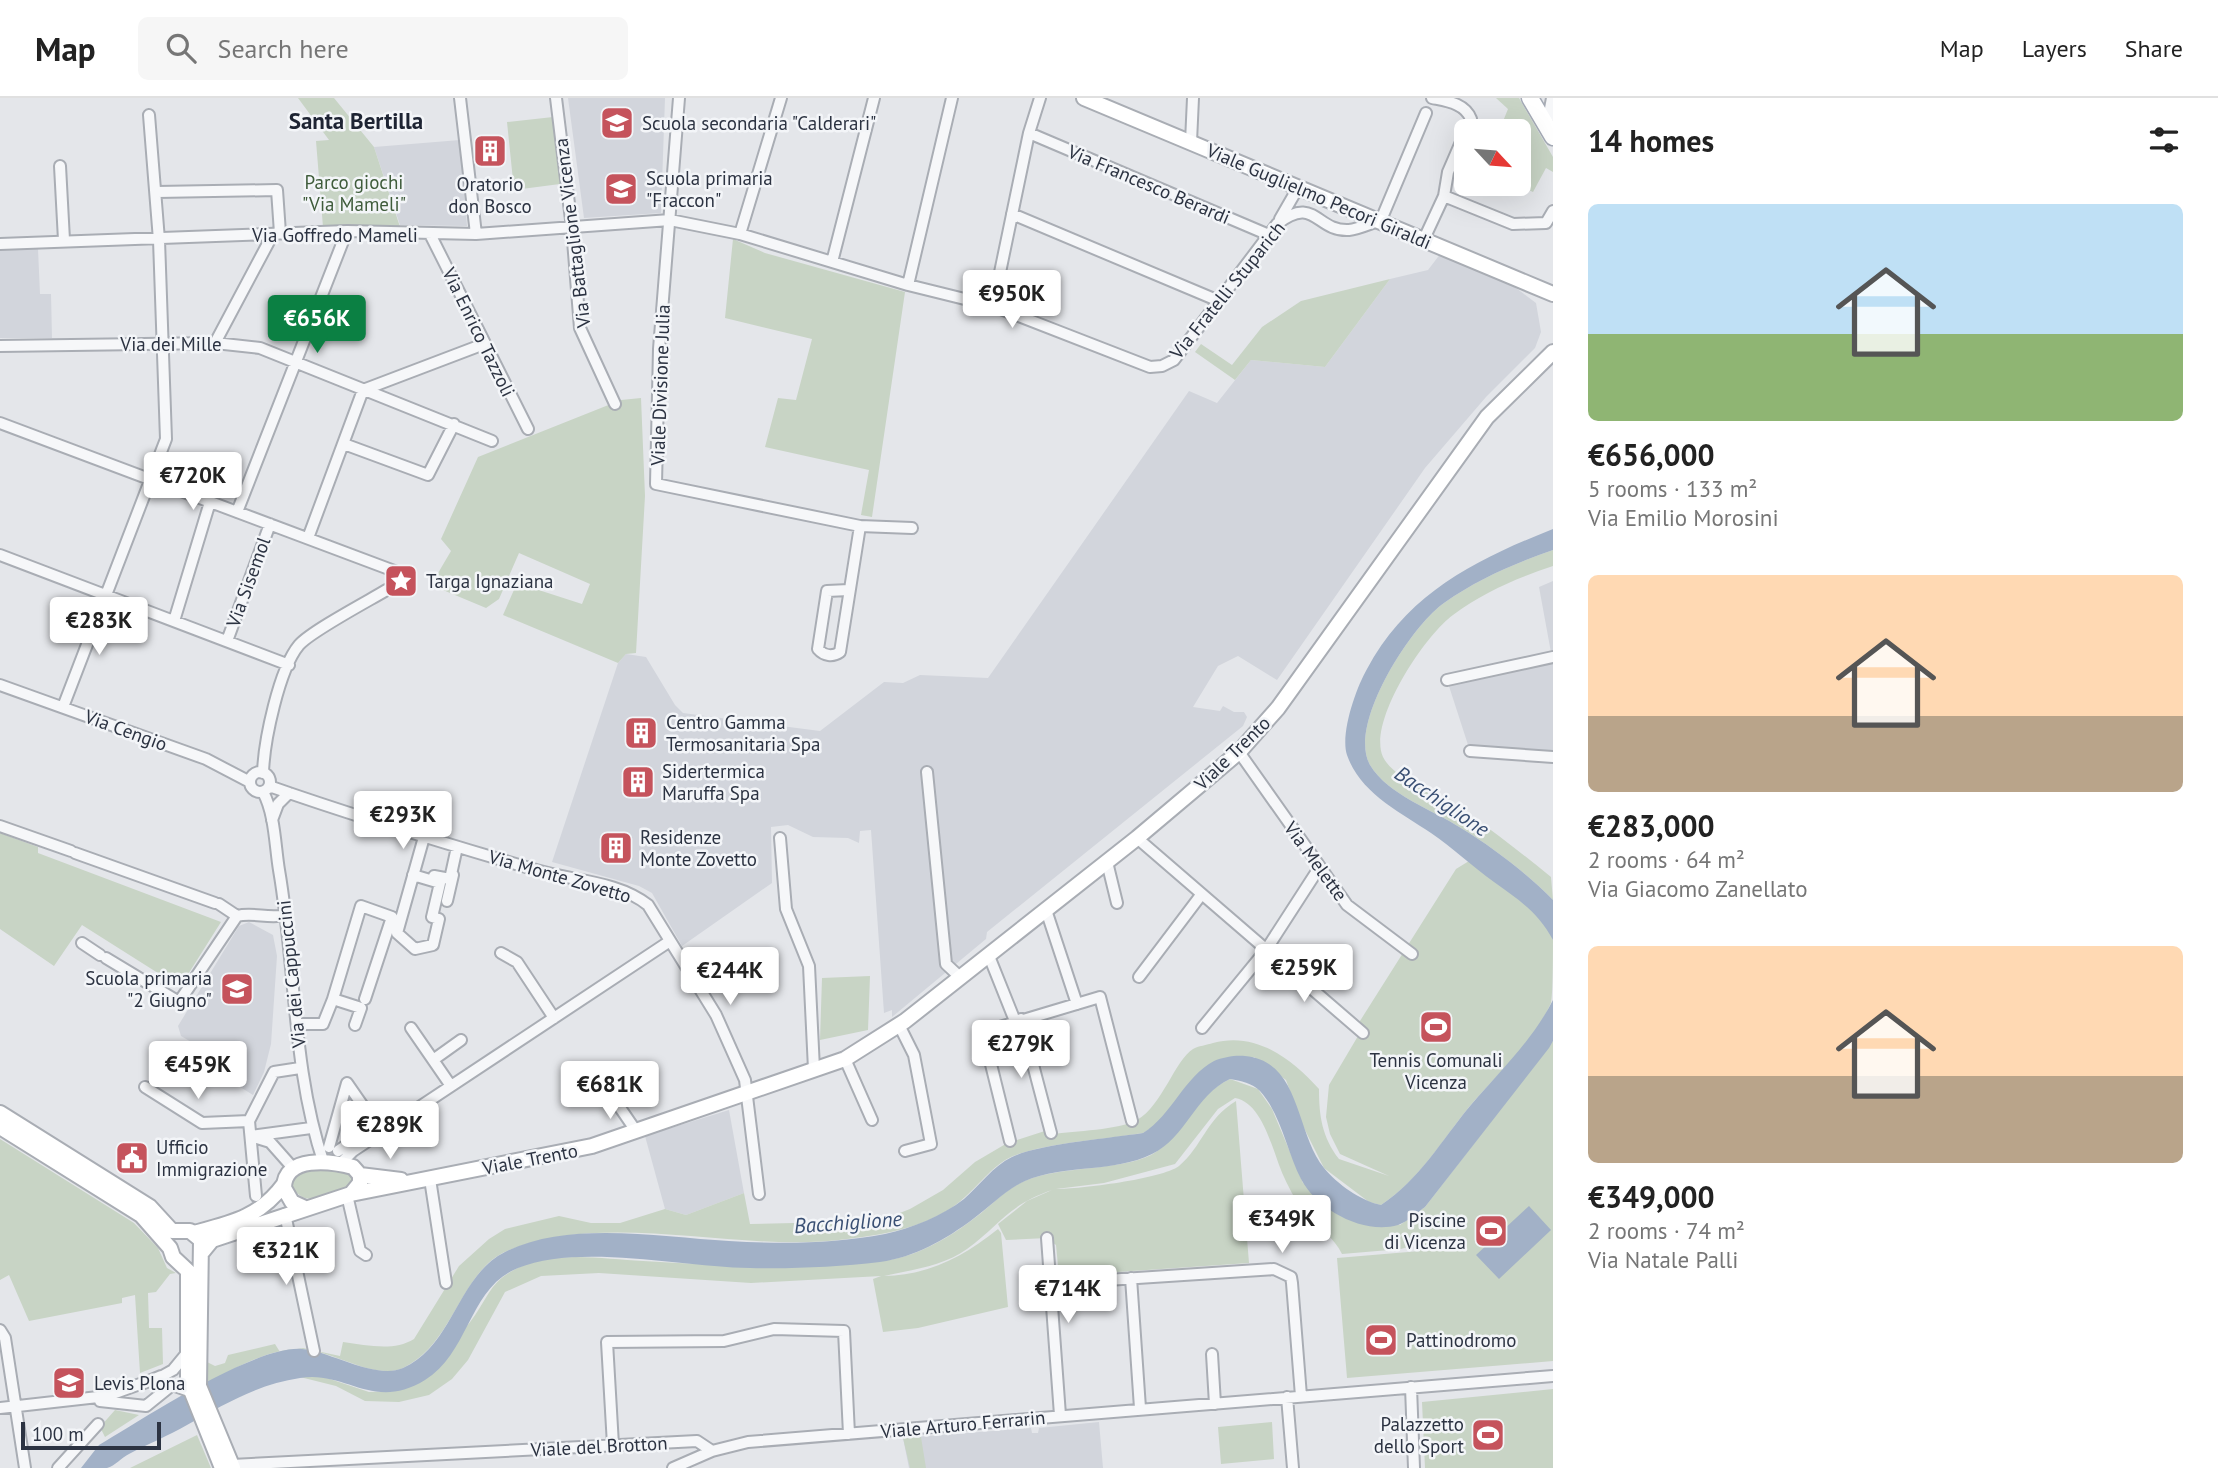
<!DOCTYPE html>
<html lang="en">
<head>
<meta charset="utf-8">
<style>
	:root { --surface:#fff; --page:#f6f6f6; --text:#222; --muted:#767676; --line:#e0e0e0; --accent:#0b8043 }
	body { margin:0; font-family:"PT Sans",sans-serif; background:var(--page); color:var(--text); height:100vh; display:flex; flex-direction:column; font-size:26px; white-space:nowrap }
	* { box-sizing:border-box; margin:0 }
	p { font-size:23px; color:var(--muted) }
	.icon { flex:none; width:38px; height:38px; fill:none; stroke:currentColor; stroke-width:2; stroke-linecap:round; stroke-linejoin:round }
	.map { position:relative; flex:1; overflow:hidden }
	.drawer { display:flex; flex-direction:column; background:var(--surface); width:665px }
	.drawer>* { flex:none }
	.needle { width:46px; rotate:116deg }
	.buttons { position:absolute; left:1454px; top:21px; display:grid; gap:14px }
	.buttons a { display:grid; place-items:center; width:77px; height:77px; border-radius:10px; background:var(--surface); box-shadow:0 7px 28px #0002; font-size:35px }
	.scale { position:absolute; left:21px; bottom:18px; width:140px; box-sizing:border-box; padding-left:7px; border:4px solid #2c3342; border-top:0; font-size:19px; line-height:24px; white-space:nowrap; color:#2c3342; -webkit-text-stroke:5px #f3f5f8; paint-order:stroke }
	.price { position:absolute; translate:-50% -60px; padding:0 16px; border-radius:7px; background:#fff; color:#222; font-size:23px; line-height:46px; filter:drop-shadow(0 2px 4px #0008) }
	.price::after { content:''; position:absolute; left:50%; top:42px; width:21px; height:16px; margin-left:-10px; background:inherit; clip-path:polygon(0 0,100% 0,50% 100%) }
	.price.current { background:var(--accent); color:#fff }
	ul { padding:0; list-style:none }
	li { display:grid; align-content:center; gap:14px; height:371px; padding:0 35px }
	li span { display:grid; place-items:center; height:217px; border-radius:10px; color:#555 }
	li>.icon { margin-inline-start:auto }
	span .icon { width:126px; height:126px; fill:#fffc; stroke-width:1 }
	li b { font-size:30px }
	h2 { display:flex; justify-content:space-between; align-items:center; height:84px; padding:0 35px; font-size:30px }
	header { display:flex; align-items:center; gap:42px; box-sizing:border-box; height:98px; padding:0 35px; background:var(--surface); border-bottom:2px solid var(--line) }
	header strong { font-size:33px }
	nav { display:flex; gap:38px; margin-inline-start:auto; font-size:24px }
	.search { width:490px; height:63px; background:var(--page); display:flex; align-items:center; gap:18px; box-sizing:border-box; padding:0 24px; border-radius:10px; color:var(--muted); font-size:26px }
	main { display:flex; flex:1; min-height:0 }
	.map>svg:first-child { display:block }
	.built { fill:#d2d5dc }
	.green { fill:#c8d4c5 }
	.water { fill:#a2b1c7 }
	.lines { fill:none; stroke-linecap:round; stroke-linejoin:round }
	.street-casing { stroke:#a9adb4; stroke-width:14 }
	.secondary-casing { stroke:#a9adb4; stroke-width:18 }
	.primary-casing { stroke:#a4aab5; stroke-width:19 }
	.street { stroke:#f6f7f9; stroke-width:10 }
	.secondary { stroke:#fff; stroke-width:14 }
	.primary { stroke:#fff; stroke-width:16 }
	.labels { text-anchor:middle; dominant-baseline:central; stroke-width:5; stroke-linejoin:round; paint-order:stroke }
	.poi-label { font-size:19px; fill:#2c3342; stroke:#f3f5f8; text-anchor:start }
	.park-label { font-size:19px; fill:#3f5c3b; stroke:#f3f5f8 }
	.street-label { font-size:19px; fill:#2c3342; stroke:#f3f5f8 }
	.water-label { font-size:21px; font-style:italic; fill:#394f73; stroke:#f3f5f8 }
	.quarter-label { font-size:23px; font-weight:bold; fill:#1e2433; stroke:#f3f5f8 }
</style>
</head>
<body>
<header>
<strong>Map</strong>
<div class="search"><svg class="icon" aria-label="search" viewBox="0 0 24 24"><circle cx="10" cy="10" r="6"/><path d="M15 15l6 6"/></svg>Search here</div>
<nav><a>Map</a><a>Layers</a><a>Share</a></nav>
</header>
<main>
<div class="map">
<svg width="1553" height="1370" viewBox="0 0 1553 1370">
	<rect width="100%" height="100%" fill="#e4e6ea"/>
	<path class="built" d="M568 0H665L661 115 584 120Z
		M460 42 467 128 400 127 374 49Z
		M38 151 40 196H51L52 240H0V152Z
		M1441 155 1504 181 1536 205 1541 234 1535 250 1486 299 1425 370 1277 582 1238 558 1218 568 1193 609 1220 613 1223 608 1234 614H1244L1247 619 1243 628 987 834 986 841 892 919V912L884 915 871 732 860 733 859 745 848 740 813 739 788 727 771 729 772 785 682 848 652 795 639 788 552 764 618 565 626 556 646 559 675 607 683 615 820 633 884 584 903 585 920 577 988 580 1189 293 1217 305 1251 262 1325 269 1390 181 1428 172Z
		M1553 483V659L1470 653 1447 582 1552 560 1539 489Z
		M249 824 273 837 277 858 271 946 264 974 253 997 195 961 198 948 181 938 178 928 239 828Z
		M729 1012 744 1095 686 1117 665 1111 645 1038Z
		M1099 1324 1103 1370H909L903 1340 1031 1330 1032 1335H1038L1039 1330Z"/>
	<path class="green" d="M298 0H334L374 49 401 132 323 129 316 43 329 42Z
		M1496 0H1519L1553 59V74L1546 70 1533 94 1515 86H1519V33H1499L1508 11Z
		M553 19 560 86 514 92 507 24Z
		M733 141 765 155 905 194 872 419 861 417 869 372 765 349 778 300 796 302 812 241 725 220Z
		M1390 181 1325 269 1251 262 1235 282 1195 254 1201 246 1232 267 1262 229 1301 203Z
		M641 300 645 398 636 555 626 556 618 565 503 517 517 485 582 506 590 486 519 455 499 501 486 510 431 487 451 453 441 441 478 359 621 302Z
		M1553 452V468C1517 480 1484 494 1453 517 1425 537 1367 624 1383 659 1394 682 1449 704 1471 718 1499 737 1525 758 1551 779L1553 802C1526 775 1494 750 1461 730 1433 712 1388 697 1370 667 1347 627 1411 528 1444 505 1478 481 1513 466 1553 452Z
		M0 735 38 749V755L221 824 180 889 82 827 54 868 0 831Z
		M1469 763C1494 784 1545 809 1553 842 1553 852 1553 897 1551 905 1533 946 1497 976 1469 1009 1440 1045 1420 1081 1381 1107L1369 1104 1324 1070 1302 1026 1286 982 1254 959 1168 1013 1156 1027 1143 1035C1107 1041 1046 1045 1013 1058 994 1066 980 1086 965 1099 934 1128 888 1136 847 1141 738 1156 609 1111 507 1153 460 1173 454 1246 403 1270 374 1283 330 1251 301 1251 270 1250 233 1271 207 1285V1264L215 1268 225 1265 228 1257 275 1246 280 1254 303 1250 340 1258 343 1244C367 1247 393 1254 414 1241L459 1168 489 1141 505 1131 559 1118 591 1125H620L665 1111 686 1117 744 1095 750 1126 879 1123 910 1111 943 1092 975 1064 1009 1044 1010 1047 1017 1045V1042L1051 1031 1053 1036C1074 1033 1119 1032 1137 1022 1162 1008 1175 962 1193 951 1198 948 1207 947 1213 945 1256 933 1292 961 1319 991 1319 1018 1322 1039 1339 1061L1389 1078 1340 1056 1330 1036 1326 1019 1329 987 1358 938 1353 934 1456 771Z
		M870 878 868 932 820 942 822 880Z
		M1553 943V1263L1347 1280 1337 1160 1420 1153 1418 1146 1401 1151 1342 1156C1334 1139 1319 1131 1307 1116 1297 1106 1290 1092 1284 1079 1273 1056 1264 1005 1235 1000L1218 1011 1175 1066 1104 1085 1056 1091C1079 1091 1162 1081 1179 1068 1202 1049 1206 1021 1236 1003L1249 1165 1059 1178 1056 1147 1047 1140 1006 1142 998 1126 1027 1103 1052 1092C1008 1107 1001 1126 967 1151 944 1168 911 1172 884 1178 929 1177 963 1159 998 1131L1001 1135 1008 1209 918 1230 883 1234 873 1181 881 1178 751 1185 599 1175 541 1178 505 1194 468 1262 452 1281 429 1297 399 1304 365 1303 336 1288 300 1279H324L369 1294 396 1293C418 1273 457 1243 473 1220 487 1201 490 1185 512 1173 549 1151 602 1161 643 1163 707 1167 769 1170 833 1166 859 1165 887 1165 912 1156 934 1148 957 1134 976 1119 993 1106 1006 1090 1027 1082 1063 1068 1122 1072 1151 1057 1183 1040 1194 997 1230 981L1258 991 1272 1011 1303 1085 1400 1127 1425 1109Z
		M0 1041 134 1125 158 1150 167 1170 176 1175 170 1176 156 1194 148 1195 149 1230H162L163 1266 140 1275 135 1197 122 1200V1205L29 1223 9 1177 0 1182Z
		M306 1070 348 1072 356 1079 351 1090C325 1097 303 1113 289 1084Z
		M1553 1291V1370H1425L1422 1304Z
		M115 1312 139 1317 105 1339 100 1329Z
		M1272 1324 1274 1361 1221 1366 1218 1329Z
		M197 1337 211 1370H130Z
		M921 1339 926 1370H910L903 1340Z"/>
	<path class="water" d="M1553 431V452C1513 466 1478 481 1444 505 1411 528 1347 627 1370 667 1388 697 1433 712 1461 730 1494 750 1526 775 1553 802V842C1538 814 1519 802 1494 784 1472 768 1453 750 1431 735 1400 714 1360 695 1347 657 1340 636 1356 590 1367 571 1408 495 1475 462 1553 431Z
		M1553 902V943L1549 950 1425 1109C1417 1115 1407 1124 1398 1127 1364 1137 1317 1112 1301 1081 1287 1054 1281 1016 1260 993 1252 985 1241 983 1230 981 1195 997 1186 1040 1152 1056 1114 1075 1065 1066 1025 1083 1005 1092 991 1108 973 1121 945 1142 915 1159 880 1164 838 1169 792 1171 750 1170 684 1169 578 1145 518 1170 469 1189 470 1254 425 1282 373 1314 346 1272 300 1280 258 1286 223 1307 187 1327 168 1338 148 1346 129 1356 122 1359 115 1368 107 1370 100 1370 89 1370 81 1370L99 1347C141 1322 255 1247 302 1251 330 1253 375 1282 403 1270 454 1247 457 1178 505 1154 567 1122 661 1139 729 1143 781 1146 833 1146 885 1136 912 1130 942 1118 964 1101 980 1087 993 1068 1012 1059 1038 1046 1112 1040 1143 1035 1172 1017 1184 979 1214 963 1223 959 1236 957 1245 958 1301 963 1295 1034 1324 1070 1337 1086 1361 1103 1381 1107 1420 1081 1441 1043 1470 1008 1500 973 1532 943 1553 902Z
		M1529 1108 1551 1132 1499 1181 1476 1157Z"/>
	<g class="lines">
		<defs>
			<path id="street" d="M460 0 476 136
				M556 0 572 130 580 230 615 306
				M679 0 659 251 656 386 860 428 840 554C833 559 824 558 818 551L827 493 849 492
				M1547 27 1552 0
				M1029 35 1269 137
				M1191 44 1193 0
				M60 68 64 142
				M157 94 277 92 280 135
				M1444 98 1513 126 1546 125 1553 113
				M1012 116 1219 203
				M1280 121 1299 88
				M430 136 528 331
				M740 136 781 0
				M1424 141 1444 98 1448 74 1471 21C1465 5 1446 3 1432 0
				M0 146 347 133 476 136 670 122 740 136 908 187 993 208 1150 269 1162 268 1174 262 1277 126C1315 96 1316 134 1349 132 1359 131 1371 125 1381 122L1426 15
				M832 164 874 0
				M908 187 952 0
				M993 208 1029 35 1040 0
				M215 245 273 136
				M0 248 215 245 260 250 492 343
				M363 292 484 246
				M0 325 397 474 395 487C376 499 312 532 299 547 279 571 264 643 263 675
				M344 346 428 377 454 326
				M237 414 347 133
				M860 428 912 430
				M308 440 363 292
				M0 457 289 567
				M174 523 210 404
				M227 543 270 426
				M1447 582 1553 559
				M0 587 206 661 250 684
				M63 609 166 341 159 142 149 17
				M1470 653 1553 659
				M1239 654 1347 807 1412 856
				M927 674 946 866 961 880
				M250 684a10 10 0 1 1 20 0a10 10 0 1 1-20 0Z
				M269 688C357 719 447 746 536 772 573 783 618 783 648 807L716 917 745 982 759 1096
				M263 694C275 716 275 748 279 772 296 870 292 971 324 1066
				M272 722 278 706 289 695
				M0 728 71 753
				M780 740 786 811 809 868 814 971
				M1137 740 1363 935
				M75 755 215 805
				M1107 764 1117 805
				M413 777 440 785 432 819 439 821 433 847 415 851 397 835 424 739
				M434 778 450 781 457 749
				M447 803 453 777
				M219 806 237 818
				M1046 812 1077 906
				M237 818C253 814 269 821 286 817
				M82 845 100 857
				M501 855 517 864 554 920
				M989 858 1015 923
				M106 860 179 904 237 818
				M1139 879 1201 797
				M333 901 361 808 392 819 365 901
				M1021 921 1051 1035
				M297 926H323L333 901 361 910 355 927
				M899 927 914 957 931 1046 905 1053
				M411 930 451 988
				M1202 930 1266 852 1319 770
				M845 961 872 1022
				M433 962 461 942
				M145 989 202 1025 249 1023
				M610 995 636 1033
				M251 1038 311 1030
				M257 1040 270 1044 293 1070
				M1010 1043 983 934 1100 899 1132 1023
				M329 1049 347 985 381 1034
				M338 1053 376 1027
				M339 1067 353 1053 670 843
				M430 1081 446 1185
				M347 1097 360 1153 366 1157
				M256 1098 249 1023 274 974 300 970
				M285 1116 314 1253
				M1047 1140 1060 1317
				M1131 1180 1140 1310
				M1107 1182 1274 1171 1291 1179 1292 1185 1301 1298
				M0 1232 5 1240 25 1370
				M1212 1256 1215 1306
				M164 1277 173 1272 187 1255
				M144 1285 161 1278
				M1411 1289 1414 1370
				M1287 1299 1293 1370
				M100 1303 146 1308 172 1287 189 1293
				M0 1310 107 1298 140 1286
				M613 1347 607 1244 724 1243 774 1231 844 1233 849 1336
				M232 1367 697 1343 712 1353
				M58 1370 98 1326
				M673 1370 712 1353 748 1344 1553 1278"/>
			<path id="secondary" d="M1084 0 1553 196
				M0 1015 150 1109 172 1133H190L201 1142 199 1288 233 1370
				M0 1029 141 1117 170 1150 173 1159 188 1173V1285L222 1370
				M360 1077 401 1082
				M305 1110 292 1104 284 1090C284 1057 331 1063 353 1069L360 1077V1085L351 1096
				M194 1135C232 1125 260 1119 284 1086
				M203 1153 212 1142 351 1096 592 1048 845 961 905 923 1137 740 1239 654 1278 610 1487 319 1553 254"/>
			<path id="primary" d="M1530 0 1553 39"/>
		</defs>
		<use href="#street" class="street-casing"/>
		<use href="#secondary" class="secondary-casing"/>
		<use href="#primary" class="primary-casing"/>
		<use href="#street" class="street"/>
		<use href="#secondary" class="secondary"/>
		<use href="#primary" class="primary"/>
	</g>
	<defs>
		<symbol id="school-square" viewBox="-11 -11 22 22"><rect x="-9" y="-9" width="18" height="18" rx="4" fill="#c5535c" stroke="#f3f5f8"/><path d="M0-5L7-2L0 1L-7-2ZM-4 1L0 2.5L4 1V4Q0 6-4 4Z" fill="#fff"/></symbol>
		<symbol id="building-square" viewBox="-11 -11 22 22"><rect x="-9" y="-9" width="18" height="18" rx="4" fill="#c5535c" stroke="#f3f5f8"/><path d="M-4-6H4V6H1V3H-1V6H-4ZM-2.5-4.3h1.7v1.8h-1.7ZM.8-4.3h1.7v1.8H.8ZM-2.5-1h1.7V.8h-1.7ZM.8-1h1.7V.8H.8Z" fill="#fff"/></symbol>
		<symbol id="sight-square" viewBox="-11 -11 22 22"><rect x="-9" y="-9" width="18" height="18" rx="4" fill="#c5535c" stroke="#f3f5f8"/><path d="M0-6L1.8-2.2L6-1.7L2.9 1.2L3.7 5.4L0 3.3L-3.7 5.4L-2.9 1.2L-6-1.7L-1.8-2.2Z" fill="#fff"/></symbol>
		<symbol id="stadium-square" viewBox="-11 -11 22 22"><rect x="-9" y="-9" width="18" height="18" rx="4" fill="#c5535c" stroke="#f3f5f8"/><path d="M0-5a6.5 5 0 1 0 0 10a6.5 5 0 1 0 0-10ZM-3.5-1.8h7v3.6h-7Z" fill="#fff"/></symbol>
		<symbol id="civic-square" viewBox="-11 -11 22 22"><rect x="-9" y="-9" width="18" height="18" rx="4" fill="#c5535c" stroke="#f3f5f8"/><path d="M-.6-6.5H3V-4.5H.6V-3L4-1V1h2V6H-6V1h2V-1L-.6-3ZM-1.2 2.5V6h2.4V2.5Z" fill="#fff"/></symbol>
	</defs>
	<g fill-rule="evenodd">
		<use href="#school-square" x="598" y="6" width="38" height="38"/>
		<use href="#building-square" x="471" y="34" width="38" height="38"/>
		<use href="#school-square" x="602" y="72" width="38" height="38"/>
		<use href="#sight-square" x="382" y="464" width="38" height="38"/>
		<use href="#building-square" x="622" y="616" width="38" height="38"/>
		<use href="#building-square" x="619" y="665" width="38" height="38"/>
		<use href="#building-square" x="597" y="731" width="38" height="38"/>
		<use href="#school-square" x="218" y="872" width="38" height="38"/>
		<use href="#stadium-square" x="1417" y="910" width="38" height="38"/>
		<use href="#civic-square" x="113" y="1041" width="38" height="38"/>
		<use href="#stadium-square" x="1472" y="1114" width="38" height="38"/>
		<use href="#stadium-square" x="1362" y="1223" width="38" height="38"/>
		<use href="#school-square" x="50" y="1266" width="38" height="38"/>
		<use href="#stadium-square" x="1469" y="1318" width="38" height="38"/>
	</g>
	<g class="labels">
		<g class="poi-label">
			<text x="642" y="25">Scuola secondaria "Calderari"</text>
			<text x="646" y="80">Scuola primaria<tspan x="646" dy="22">"Fraccon"</tspan></text>
			<text x="490" y="86" text-anchor="middle">Oratorio<tspan x="490" dy="22">don Bosco</tspan></text>
			<text x="426" y="483">Targa Ignaziana</text>
			<text x="666" y="624">Centro Gamma<tspan x="666" dy="22">Termosanitaria Spa</tspan></text>
			<text x="662" y="673">Sidertermica<tspan x="662" dy="22">Maruffa Spa</tspan></text>
			<text x="640" y="739">Residenze<tspan x="640" dy="22">Monte Zovetto</tspan></text>
			<text x="212" y="880" text-anchor="end">Scuola primaria<tspan x="212" dy="22">"2 Giugno"</tspan></text>
			<text x="1436" y="962" text-anchor="middle">Tennis Comunali<tspan x="1436" dy="22">Vicenza</tspan></text>
			<text x="156" y="1049">Ufficio<tspan x="156" dy="22">Immigrazione</tspan></text>
			<text x="1466" y="1122" text-anchor="end">Piscine<tspan x="1466" dy="22">di Vicenza</tspan></text>
			<text x="1406" y="1242">Pattinodromo</text>
			<text x="94" y="1285">Levis Plona</text>
			<text x="1464" y="1326" text-anchor="end">Palazzetto<tspan x="1464" dy="22">dello Sport</tspan></text>
		</g>
		<g class="park-label">
			<text x="354" y="84">Parco giochi<tspan x="354" dy="22">"Via Mameli"</tspan></text>
		</g>
		<g class="street-label">
			<text transform="translate(1149 86) rotate(23)">Via Francesco Berardi</text>
			<text transform="translate(1319 98) rotate(23)">Viale Guglielmo Pecori Giraldi</text>
			<text transform="translate(572 135) rotate(-97)">Via Battaglione Vicenza</text>
			<text x="335" y="137">Via Goffredo Mameli</text>
			<text transform="translate(1227 192) rotate(-51)">Via Fratelli Stuparich</text>
			<text transform="translate(479 234) rotate(64)">Via Enrico Tazzoli</text>
			<text x="171" y="246">Via dei Mille</text>
			<text transform="translate(660 287) rotate(-88)">Viale Divisione Julia</text>
			<text transform="translate(248 484) rotate(-70)">Via Sisemol</text>
			<text transform="translate(126 632) rotate(20)">Via Cengio</text>
			<text transform="translate(1232 655) rotate(-44)">Viale Trento</text>
			<text transform="translate(1316 763) rotate(54)">Via Melette</text>
			<text transform="translate(560 778) rotate(16)">Via Monte Zovetto</text>
			<text transform="translate(291 876) rotate(-96)">Via dei Cappuccini</text>
			<text transform="translate(530 1061) rotate(-11)">Viale Trento</text>
			<text transform="translate(963 1326) rotate(-5)">Viale Arturo Ferrarin</text>
			<text transform="translate(599 1348) rotate(-3)">Viale del Brotton</text>
		</g>
		<g class="water-label">
			<text transform="translate(1442 703) rotate(34)">Bacchiglione</text>
			<text transform="translate(848 1124) rotate(-4)">Bacchiglione</text>
		</g>
		<g class="quarter-label">
			<text x="356" y="22">Santa Bertilla</text>
		</g>
	</g>
</svg>
<div class="buttons">
<a><svg class="needle" viewBox="-14 -14 28 28"><path d="M0-13l5 13h-10z" fill="#e53935"/><path d="M0 13l5-13h-10z" fill="#767676"/></svg></a>
</div>
<div class="scale">100 m</div>
<b class="price" style="left:1012px;top:232px">€950K</b>
<b class="price current" style="left:317px;top:257px">€656K</b>
<b class="price" style="left:193px;top:414px">€720K</b>
<b class="price" style="left:99px;top:559px">€283K</b>
<b class="price" style="left:403px;top:753px">€293K</b>
<b class="price" style="left:1304px;top:906px">€259K</b>
<b class="price" style="left:730px;top:909px">€244K</b>
<b class="price" style="left:1021px;top:982px">€279K</b>
<b class="price" style="left:198px;top:1003px">€459K</b>
<b class="price" style="left:610px;top:1023px">€681K</b>
<b class="price" style="left:390px;top:1063px">€289K</b>
<b class="price" style="left:1282px;top:1157px">€349K</b>
<b class="price" style="left:286px;top:1189px">€321K</b>
<b class="price" style="left:1068px;top:1227px">€714K</b>
</div>
<section class="drawer">
<h2>14 homes<svg class="icon" aria-label="filters" viewBox="0 0 24 24"><path d="M4 7h16M4 17h16"/><circle cx="9" cy="7" r="2"/><circle cx="15" cy="17" r="2"/></svg></h2>
<ul>
<li><span style="background:linear-gradient(#bfe0f5 60%,#8fb573 0)"><svg class="icon" aria-label="home" viewBox="0 0 24 24"><path d="M3 11l9-7 9 7M6 9v11h12V9"/></svg></span><div><b>€656,000</b><p>5 rooms · 133 m²</p><p>Via Emilio Morosini</p></div></li>
<li><span style="background:linear-gradient(#ffd9b3 65%,#b9a48a 0)"><svg class="icon" aria-label="home" viewBox="0 0 24 24"><path d="M3 11l9-7 9 7M6 9v11h12V9"/></svg></span><div><b>€283,000</b><p>2 rooms · 64 m²</p><p>Via Giacomo Zanellato</p></div></li>
<li><span style="background:linear-gradient(#ffd9b3 60%,#b9a48a 0)"><svg class="icon" aria-label="home" viewBox="0 0 24 24"><path d="M3 11l9-7 9 7M6 9v11h12V9"/></svg></span><div><b>€349,000</b><p>2 rooms · 74 m²</p><p>Via Natale Palli</p></div></li>
</ul>
</section>
</main>
</body>
</html>
